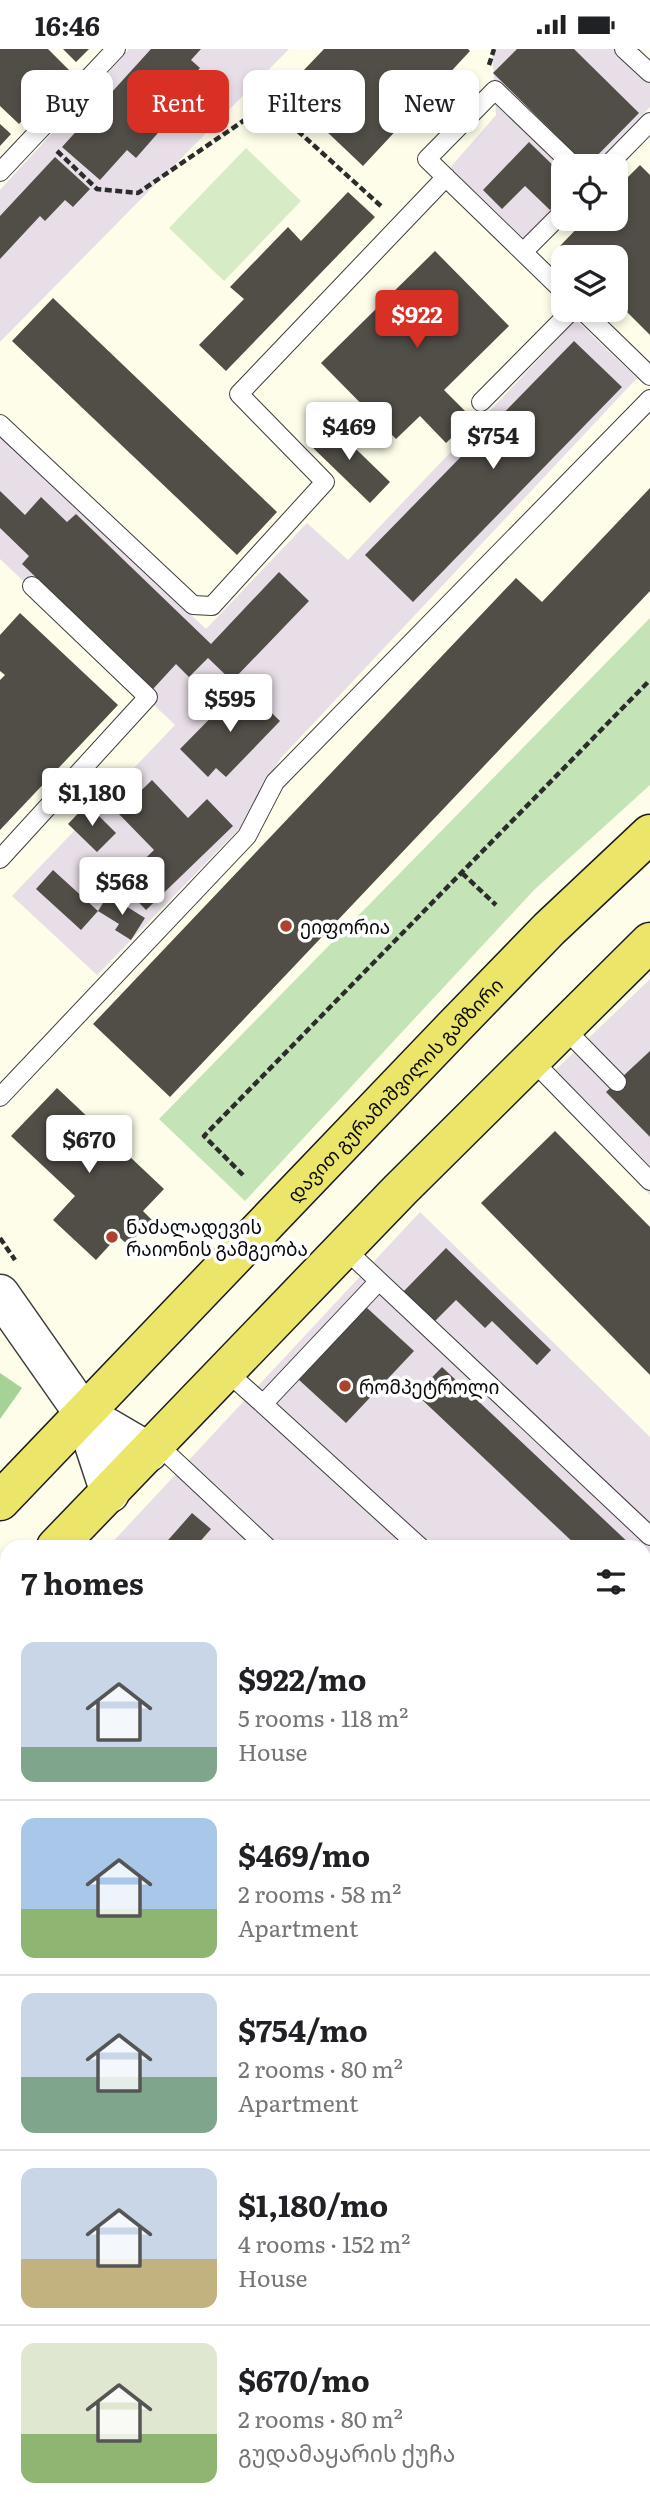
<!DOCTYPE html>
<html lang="en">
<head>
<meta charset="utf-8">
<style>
	:root { --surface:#fff; --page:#f2f2f2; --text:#202124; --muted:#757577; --line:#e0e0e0; --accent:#d93025 }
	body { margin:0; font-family:Literata,"Noto Sans Georgian",serif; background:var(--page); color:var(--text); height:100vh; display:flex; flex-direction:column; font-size:26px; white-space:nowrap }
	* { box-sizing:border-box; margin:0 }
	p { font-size:23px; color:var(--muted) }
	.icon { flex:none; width:38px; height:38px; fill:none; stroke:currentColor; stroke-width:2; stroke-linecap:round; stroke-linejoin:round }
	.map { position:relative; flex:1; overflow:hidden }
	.details { position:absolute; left:0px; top:1491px; width:651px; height:973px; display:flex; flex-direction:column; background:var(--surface); border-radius:21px 21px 0 0; box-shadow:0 4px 10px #0003 }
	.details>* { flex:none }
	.top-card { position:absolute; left:21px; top:21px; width:609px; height:63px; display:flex; gap:14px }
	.controls { position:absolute; left:551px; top:105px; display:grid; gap:14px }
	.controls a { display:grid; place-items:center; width:77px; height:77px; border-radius:14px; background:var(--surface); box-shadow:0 4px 10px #0003; font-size:35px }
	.price { position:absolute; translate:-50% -60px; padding:0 16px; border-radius:7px; background:#fff; color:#222; font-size:23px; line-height:46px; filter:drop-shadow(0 2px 4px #0008) }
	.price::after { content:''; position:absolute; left:50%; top:42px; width:21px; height:16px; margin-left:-10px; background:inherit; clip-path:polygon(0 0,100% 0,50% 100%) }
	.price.current { background:var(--accent); color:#fff }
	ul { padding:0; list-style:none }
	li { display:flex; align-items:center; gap:21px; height:175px; padding:0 21px }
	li+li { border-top:2px solid var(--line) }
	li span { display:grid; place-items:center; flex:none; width:196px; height:140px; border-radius:14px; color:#555 }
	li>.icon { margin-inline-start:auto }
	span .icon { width:84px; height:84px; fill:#fffc; stroke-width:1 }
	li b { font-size:30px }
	h2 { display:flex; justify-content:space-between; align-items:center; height:84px; padding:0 21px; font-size:30px }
	.pill { padding:0 24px; border-radius:14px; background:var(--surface); box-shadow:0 4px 10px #0003; font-size:24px; line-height:63px }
	.pill.current { background:var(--accent); color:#fff }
	.status { display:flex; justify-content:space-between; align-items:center; height:49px; padding:0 35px; background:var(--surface); direction:ltr }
	.status svg { height:19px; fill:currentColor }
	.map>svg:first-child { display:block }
	.industrial { fill:#e8dee7 }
	.green { fill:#c4e3b6 }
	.forest { fill:#a6d297 }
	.pitch { fill:#d7ebc7 }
	.building { fill:#514d47 }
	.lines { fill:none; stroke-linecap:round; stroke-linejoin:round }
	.service-casing { stroke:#3d3d3d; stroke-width:20 }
	.minor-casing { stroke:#3d3d3d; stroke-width:38 }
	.tertiary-casing { stroke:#3d3d3d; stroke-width:41 }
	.primary-casing { stroke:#1b1b1b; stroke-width:41 }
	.path { stroke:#2c2c2c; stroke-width:4.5; stroke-dasharray:7 3.5; stroke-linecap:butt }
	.service { stroke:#fff; stroke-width:18 }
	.minor { stroke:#fff; stroke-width:35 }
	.tertiary { stroke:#fff; stroke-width:38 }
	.primary { stroke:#ebe66a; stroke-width:38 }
	.poi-dot { fill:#ab4330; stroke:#fff; stroke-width:2.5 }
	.labels { text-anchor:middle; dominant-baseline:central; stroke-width:7; stroke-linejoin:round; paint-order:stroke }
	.poi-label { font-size:19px; fill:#0a0a0a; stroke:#fff; text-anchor:start }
	.street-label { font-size:19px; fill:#0a0a0a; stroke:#fff }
</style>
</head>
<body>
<div class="status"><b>16:46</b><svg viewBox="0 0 49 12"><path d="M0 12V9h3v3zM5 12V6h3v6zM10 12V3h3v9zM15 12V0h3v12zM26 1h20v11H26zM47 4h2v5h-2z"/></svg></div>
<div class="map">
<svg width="650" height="2464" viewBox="0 0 650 2464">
	<rect width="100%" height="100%" fill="#fdfde9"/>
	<path class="industrial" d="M129 0H289L0 293V141Z
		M492 0H640L650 10V58L594 117H564L563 150 525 191 449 120 496 66Z
		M576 271 637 329 280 710 241 778 97 926 12 847 175 676 0 510V385L206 580 307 474 348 511Z
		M650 930V1146L541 1035Z
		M420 1163 650 1388V1674L644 1681V1498H108Z
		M650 1783V2012L644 2009V1788Z"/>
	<path class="green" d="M650 569V736L534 841 245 1152 159 1070Z
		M650 1674V1783L644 1788V1681Z
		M644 2225 650 2230V2383L644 2377Z"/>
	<path class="forest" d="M0 1324 22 1339 0 1370Z"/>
	<path class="pitch" d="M246 99 301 152 224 232 169 179Z"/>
	<path class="building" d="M0 0H48L70 22 19 75 0 57Z
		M63 0H89L76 13Z
		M151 0H201L191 11 200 19 170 52 179 60 136 109 127 101 100 131 62 98Z
		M324 0H468L470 2 363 117 284 42Z
		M517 0H574L639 64 587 117 493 24Z
		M0 75 11 85 0 97Z
		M529 93 564 127V148L550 161 525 137 502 160 483 141Z
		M55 108 90 140 73 158 65 151 45 172 40 167 0 210V167Z
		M640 116 650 126V286L616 252V208H572L560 197 586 170H616V140Z
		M348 143 375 168 226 322 199 296 244 250 230 238 288 178 301 192Z
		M435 202 509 277 444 341 472 369 446 394 420 367 396 390 321 314Z
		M53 249 277 463 237 506 12 292Z
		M574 292 622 338 413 553 365 506Z
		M328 373 390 433 370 454 308 394Z
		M650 439V542L170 1048 93 975 516 529 542 553Z
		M0 442 25 466 41 448 67 473 76 465 211 595 279 523 309 552 232 632 208 609 189 628 176 615 153 640 22 515 29 507 0 479Z
		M20 564 118 656 0 781V631L5 626 0 622V586Z
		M243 636 280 672 226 728 216 719 208 728 180 700Z
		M152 731 188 769 207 750 233 777 146 861 120 834 154 801 118 764Z
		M87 755 116 784 97 803 68 775Z
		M53 821 98 862 81 881 36 840Z
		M108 846 145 869 131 891 115 881 119 875 98 862Z
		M650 1002V1088L606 1043Z
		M57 1039 164 1140 143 1162 152 1171 128 1196 118 1187 96 1211 53 1171 75 1147 11 1087Z
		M555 1082 650 1178V1326L481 1154Z
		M446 1199 551 1301 537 1316 492 1272 485 1279 456 1251 434 1273 403 1243Z
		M366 1258 414 1302 346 1374 298 1330Z
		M442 1318 633 1498H578L416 1345Z
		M192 1464 211 1480 197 1496 199 1498H162Z
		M644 1508 650 1514V1566L644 1561Z
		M7 1664V1824L0 1832V1672Z
		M644 1831 650 1835V1910L644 1907Z
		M7 2286V2450L0 2457V2293Z
		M305 2457H324L318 2464H312Z
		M367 2457H469L463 2464H361Z
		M487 2457H580L574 2464H510Z"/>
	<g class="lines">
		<defs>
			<path id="service" d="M624 0 650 24
				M607 117 650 73
				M0 123 116 0
				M523 203 564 162
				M564 243 427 110 495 41 574 117
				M582 261 650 327
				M481 353 572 261
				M0 375 193 556 212 557 325 433 239 345 446 128
				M0 810 148 648 32 537
				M564 979 617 1033
				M532 1011 650 1132
				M0 1048 247 787 275 733 650 350
				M344 1199 650 1487
				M226 1322 263 1355 378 1233
				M263 1355 420 1498
				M157 1395 267 1498
				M646 1814 650 1816
				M0 1948 7 1941
				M644 2001 650 2004
				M0 2053 7 2058
				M0 2112 7 2118
				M0 2192 5 2202 0 2213
				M188 2464 189 2457"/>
			<path id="minor" d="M216 2457 267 2464
				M88 2464 146 2457"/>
			<path id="tertiary" d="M0 1245 84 1365 110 1444
				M84 1365 149 1403"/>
			<g id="primary">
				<path id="s1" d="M0 1452 451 981 549 880 650 785"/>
				<path d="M56 1498 400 1141 650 893"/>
				<path d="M0 1555 7 1548"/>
			</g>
		</defs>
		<use href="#service" class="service-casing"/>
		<use href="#minor" class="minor-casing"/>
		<use href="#tertiary" class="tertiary-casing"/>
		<use href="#primary" class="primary-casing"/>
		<path class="path" d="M489 16 494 0
			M57 102 97 140 138 144 268 55 382 158
			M462 824 496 856
			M243 1126 204 1087 650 631
			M0 1189 15 1211"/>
		<use href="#service" class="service"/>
		<use href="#minor" class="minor"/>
		<use href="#tertiary" class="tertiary"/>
		<use href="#primary" class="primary"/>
	</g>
	<g class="poi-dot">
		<circle cx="286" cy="877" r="7"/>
		<circle cx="112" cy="1188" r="7"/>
		<circle cx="345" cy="1337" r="7"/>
	</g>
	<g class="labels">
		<g class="poi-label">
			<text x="300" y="877">ეიფორია</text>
			<text x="126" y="1177">ნაძალადევის<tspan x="126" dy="22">რაიონის გამგეობა</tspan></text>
			<text x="359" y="1337">რომპეტროლი</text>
		</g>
		<g class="street-label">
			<text stroke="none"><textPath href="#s1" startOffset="570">დავით გურამიშვილის გამზირი</textPath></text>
		</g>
	</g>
</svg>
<div class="controls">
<a><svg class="icon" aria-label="locate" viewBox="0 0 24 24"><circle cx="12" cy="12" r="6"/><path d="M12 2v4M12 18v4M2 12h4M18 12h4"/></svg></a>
<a><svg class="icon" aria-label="layers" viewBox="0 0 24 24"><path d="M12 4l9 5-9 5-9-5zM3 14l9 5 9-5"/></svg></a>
</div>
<b class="price current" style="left:417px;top:301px">$922</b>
<b class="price" style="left:349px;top:413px">$469</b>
<b class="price" style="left:493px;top:422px">$754</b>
<b class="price" style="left:230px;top:685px">$595</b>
<b class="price" style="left:92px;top:779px">$1,180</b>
<b class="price" style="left:122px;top:868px">$568</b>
<b class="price" style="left:89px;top:1126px">$670</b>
<div class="top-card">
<a class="pill">Buy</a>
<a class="pill current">Rent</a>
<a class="pill">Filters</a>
<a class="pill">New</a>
</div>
<section class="details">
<h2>7 homes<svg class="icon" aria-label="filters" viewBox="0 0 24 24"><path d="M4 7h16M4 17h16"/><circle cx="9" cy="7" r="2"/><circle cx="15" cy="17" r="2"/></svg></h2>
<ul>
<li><span style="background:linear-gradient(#c9d6e8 75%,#7fa58c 0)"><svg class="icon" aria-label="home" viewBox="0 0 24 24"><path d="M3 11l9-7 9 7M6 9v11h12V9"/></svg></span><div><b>$922/mo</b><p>5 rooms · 118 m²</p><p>House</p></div></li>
<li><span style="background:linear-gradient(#a9c7e8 65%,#8fb573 0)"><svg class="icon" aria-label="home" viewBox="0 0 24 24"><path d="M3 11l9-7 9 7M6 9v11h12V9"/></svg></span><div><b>$469/mo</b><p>2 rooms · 58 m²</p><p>Apartment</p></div></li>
<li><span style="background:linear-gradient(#c9d6e8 60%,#7fa58c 0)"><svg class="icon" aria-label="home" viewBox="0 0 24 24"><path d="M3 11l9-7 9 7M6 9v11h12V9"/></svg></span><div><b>$754/mo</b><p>2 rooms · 80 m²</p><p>Apartment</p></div></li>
<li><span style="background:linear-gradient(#c9d6e8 65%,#c2b280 0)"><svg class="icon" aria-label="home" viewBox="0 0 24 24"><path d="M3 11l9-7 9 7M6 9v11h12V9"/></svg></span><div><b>$1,180/mo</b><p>4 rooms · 152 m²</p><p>House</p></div></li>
<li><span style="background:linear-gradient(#dfe7d0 65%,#8fb573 0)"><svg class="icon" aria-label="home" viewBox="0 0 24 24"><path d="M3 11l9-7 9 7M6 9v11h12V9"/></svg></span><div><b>$670/mo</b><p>2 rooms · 80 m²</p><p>გუდამაყარის ქუჩა</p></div></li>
</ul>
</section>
</div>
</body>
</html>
